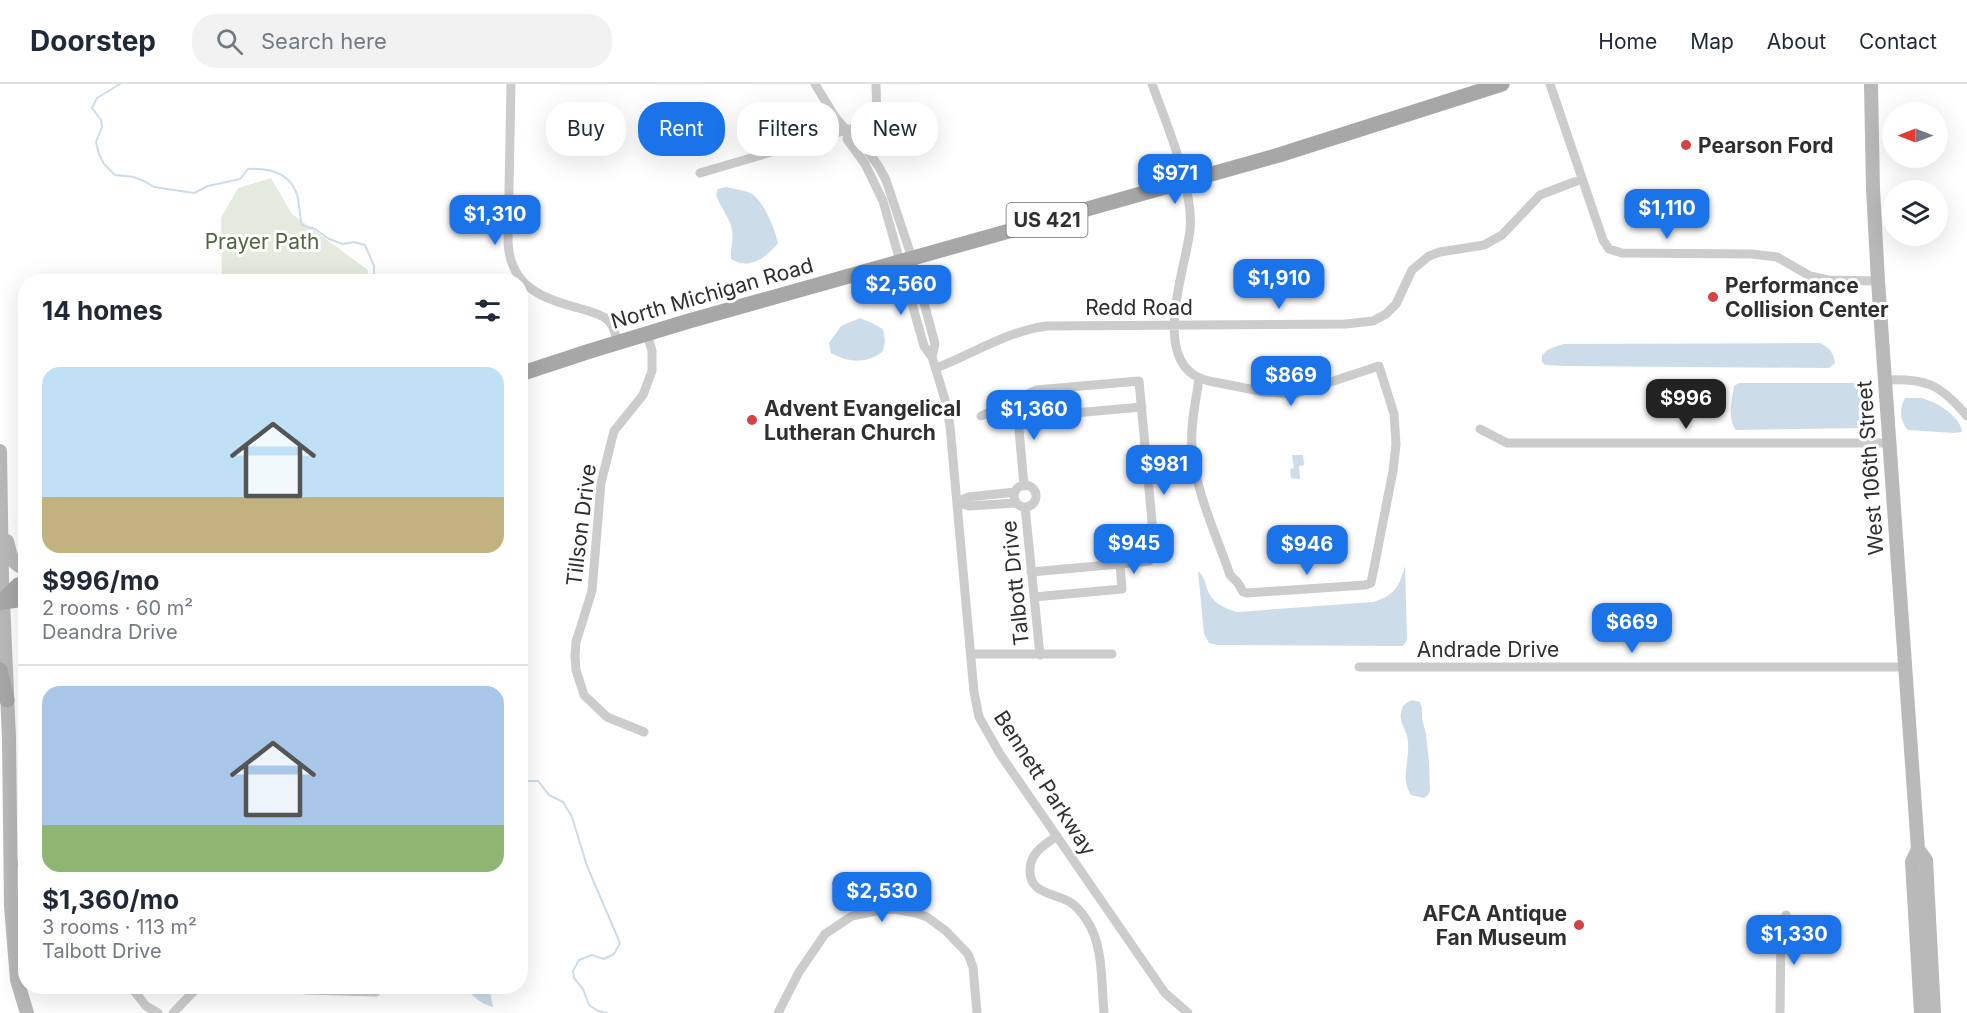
<!DOCTYPE html>
<html lang="en">
<head>
<meta charset="utf-8">
<style>
	:root { --surface:#fff; --page:#f2f2f3; --text:#1f2937; --muted:#747a83; --line:#e0e1e3; --accent:#1a73e8 }
	body { margin:0; font-family:Inter,sans-serif; background:var(--page); color:var(--text); height:100vh; display:flex; flex-direction:column; font-size:22px; white-space:nowrap }
	* { box-sizing:border-box; margin:0 }
	p { font-size:20px; color:var(--muted) }
	.icon { flex:none; width:33px; height:33px; fill:none; stroke:currentColor; stroke-width:2; stroke-linecap:round; stroke-linejoin:round }
	.map { position:relative; flex:1; overflow:hidden }
	.side { position:absolute; left:18px; top:190px; width:510px; height:720px; display:flex; flex-direction:column; background:var(--surface); border-radius:24px; box-shadow:0 6px 24px #0002 }
	.side>* { flex:none }
	.guide { position:absolute; left:546px; top:18px; width:570px; height:54px; display:flex; gap:12px }
	.needle { width:39px; rotate:270deg }
	.fabs { position:absolute; left:1882px; top:18px; display:grid; gap:12px }
	.fabs a { display:grid; place-items:center; width:66px; height:66px; border-radius:50%; background:var(--surface); box-shadow:0 6px 24px #0002; font-size:30px }
	.price { position:absolute; translate:-50% -51px; padding:0 14px; border-radius:12px; background:var(--accent); color:#fff; font-size:20px; line-height:39px; filter:drop-shadow(0 2px 3px #0008) }
	.price::after { content:''; position:absolute; left:50%; top:36px; width:18px; height:14px; margin-left:-9px; background:inherit; clip-path:polygon(0 0,100% 0,50% 100%) }
	.price.current { background:#222; color:#fff }
	ul { padding:0; list-style:none }
	li { display:grid; align-content:center; gap:12px; height:318px; padding:0 24px }
	li+li { border-top:2px solid var(--line) }
	li span { display:grid; place-items:center; height:186px; border-radius:18px; color:#555 }
	li>.icon { margin-inline-start:auto }
	span .icon { width:108px; height:108px; fill:#fffc; stroke-width:1 }
	li b { font-size:26px }
	h2 { display:flex; justify-content:space-between; align-items:center; height:72px; padding:0 24px; font-size:26px }
	.tag { padding:0 21px; border-radius:24px; background:var(--surface); box-shadow:0 6px 24px #0002; font-size:21px; line-height:54px }
	.tag.current { background:var(--accent); color:#fff }
	header { display:flex; align-items:center; gap:36px; box-sizing:border-box; height:84px; padding:0 30px; background:var(--surface); border-bottom:2px solid var(--line) }
	header strong { font-size:28px }
	nav { display:flex; gap:33px; margin-inline-start:auto; font-size:21px }
	.search { width:420px; height:54px; background:var(--page); display:flex; align-items:center; gap:15px; box-sizing:border-box; padding:0 21px; border-radius:24px; color:var(--muted); font-size:22px }
	.map>svg:first-child { display:block }
	.green { fill:#e4ebde }
	.water { fill:#ccdce9 }
	.lines { fill:none; stroke-linecap:round; stroke-linejoin:round }
	.stream { stroke:#ccdce9; stroke-width:2 }
	.street { stroke:#ccc; stroke-width:9 }
	.secondary { stroke:#b9b9b9; stroke-width:14 }
	.primary { stroke:#a7a7a7; stroke-width:15 }
	.poi-dot { fill:#d64142; stroke:#fff; stroke-width:2 }
	.labels { text-anchor:middle; dominant-baseline:central; stroke-width:6; stroke-linejoin:round; paint-order:stroke }
	.shield { fill:#fff; stroke:#6d6d6d; stroke-width:1.5 }
	.shield-label { font-size:20px; font-weight:bold; fill:#2f2f2f }
	.poi-label { font-size:21px; font-weight:bold; fill:#2f2f2f; stroke:#fff; text-anchor:start }
	.park-label { font-size:21px; fill:#506740; stroke:#fff }
	.street-label { font-size:21px; fill:#2f2f2f; stroke:#fff }
</style>
</head>
<body>
<header>
<strong>Doorstep</strong>
<div class="search"><svg class="icon" aria-label="search" viewBox="0 0 24 24"><circle cx="10" cy="10" r="6"/><path d="M15 15l6 6"/></svg>Search here</div>
<nav><a>Home</a><a>Map</a><a>About</a><a>Contact</a></nav>
</header>
<div class="map">
<svg width="1967" height="929" viewBox="0 0 1967 929">
	<rect width="100%" height="100%" fill="#fff"/>
	<path class="green" d="M271 94 292 130 368 186 369 198H222L221 134 238 104Z"/>
	<path class="water" d="M726 103C734 105 743 106 750 109 763 115 775 145 778 159 767 173 749 187 731 175 730 165 734 156 732 146 731 135 719 122 716 110L718 105Z
		M860 234 872 239 883 245 885 257 883 267C869 280 848 279 831 269L829 259 841 242Z
		M1820 259C1830 264 1833 268 1835 279L1829 284 1566 282 1545 281 1542 278V271L1549 265 1563 260Z
		M1739 299H1860L1868 303 1871 317V339L1865 344 1736 346C1727 334 1732 316 1734 302Z
		M1905 314C1910 314 1916 314 1921 314 1935 317 1961 332 1962 348L1954 349 1908 346C1900 338 1899 324 1905 314Z
		M1292 371H1303L1304 381 1299 382 1300 395 1291 394 1290 385 1294 384Z
		M1405 482 1407 556 1403 562 1218 561 1209 559 1204 550 1198 487C1204 492 1205 498 1207 505 1212 519 1224 524 1237 528L1373 518C1395 511 1399 503 1405 482Z
		M1412 616 1420 618 1422 624V635L1426 650 1429 678 1430 706 1428 711 1424 714 1411 711C1399 693 1412 672 1407 652 1404 642 1398 636 1402 625 1403 620 1408 618 1412 616Z
		M463 903H489L493 923C481 921 472 910 463 903Z"/>
	<g class="lines">
		<path class="stream" d="M120 0 97 14 92 24 101 36 102 43 96 58 99 70 104 80 115 91 134 93 146 98 154 103 194 109 208 102 240 95 248 85C268 84 288 88 296 108 300 116 299 131 302 141L315 145 329 155 343 160 354 158 365 161 374 182V198
			M520 702 525 697H538L549 711 563 718 572 733 587 782 620 859 614 870 604 875 592 871 579 876 573 887 574 894 583 905 589 921 598 927 607 929"/>
		<path class="street" d="M511 0 508 158C510 204 544 215 582 225 591 228 601 230 608 236 614 242 615 250 618 258
			M815 0 835 33 848 48 856 51 879 83 886 96 912 174 935 260 932 273
			M876 0 877 37
			M1152 0C1167 41 1185 83 1190 127 1190 133 1191 140 1190 146 1186 185 1147 284 1209 297L1265 308 1294 310 1379 282 1394 330 1396 360 1393 387 1371 499 1365 501 1247 509 1243 508 1238 499 1230 491C1216 450 1195 407 1192 363 1190 341 1196 317 1199 295
			M1550 0 1603 156 1609 165 1622 169 1752 170 1777 173 1810 192 1828 196 1878 197
			M848 48 847 55 865 80 883 117 924 262 932 273 946 319 950 342 974 608 979 633 1000 670 1165 909 1188 929
			M700 89 877 37 886 38 916 55 931 57
			M936 284C973 270 1007 247 1047 242L1346 240 1373 237 1386 230 1396 220 1412 186 1429 172 1440 168 1484 161 1502 151 1540 111 1582 95
			M1885 296C1926 294 1940 300 1967 332
			M1014 317 1018 334 1024 402
			M981 332 1036 306 1139 297 1155 470 1149 477 1120 480
			M1018 334 1142 323
			M1480 345 1507 359H1889
			M1014 412a11 11 0 1 1 22 0a11 11 0 1 1-22 0Z
			M957 418 969 422 1016 419
			M957 418 968 413 1015 408
			M1025 423 1040 571
			M1031 488 1120 480 1122 505 1034 513
			M971 570H1112
			M1359 583H1906
			M644 648 607 633 584 611 576 586 575 572 576 558 592 507 601 399 614 347 643 311 652 287V267L647 249
			M1057 752C1044 761 1030 769 1030 786 1029 810 1055 809 1070 818 1076 822 1082 829 1086 835 1104 861 1101 898 1104 929
			M11 781 26 780
			M131 903 146 922 158 929
			M286 903 306 906 376 908V903
			M173 929 198 903
			M778 929 799 888 825 850 852 832 881 826 894 825 916 829 927 833 946 847 968 870 973 883 977 929
			M1780 929 1781 847 1786 831"/>
		<path class="secondary" d="M1871 0 1873 105 1878 197 1918 765 1912 778 1921 929
			M0 367 2 494 9 655 11 822 17 896 27 929
			M7 457C11 471 10 480 26 485
			M1918 765 1926 776 1934 929"/>
		<path class="primary" d="M520 290 590 267 689 237 1279 71 1502 0
			M3 518 26 515
			M0 519 18 501 26 498
			M0 586 7 616"/>
	</g>
	<g class="poi-dot">
		<circle cx="1686" cy="61" r="6"/>
		<circle cx="1713" cy="213" r="6"/>
		<circle cx="752" cy="336" r="6"/>
		<circle cx="1579" cy="841" r="6"/>
	</g>
	<g class="labels">
		<rect class="shield" x="1006.5" y="119" width="81" height="34" rx="4.5"/>
		<g class="shield-label">
			<text x="1047" y="136">US 421</text>
		</g>
		<g class="poi-label">
			<text x="1698" y="61">Pearson Ford</text>
			<text x="1725" y="201">Performance<tspan x="1725" dy="24">Collision Center</tspan></text>
			<text x="764" y="324">Advent Evangelical<tspan x="764" dy="24">Lutheran Church</tspan></text>
			<text x="1567" y="829" text-anchor="end">AFCA Antique<tspan x="1567" dy="24">Fan Museum</tspan></text>
		</g>
		<g class="park-label">
			<text x="262" y="157">Prayer Path</text>
		</g>
		<g class="street-label">
			<text transform="translate(712 209) rotate(-16)">North Michigan Road</text>
			<text x="1139" y="223">Redd Road</text>
			<text transform="translate(1870 384) rotate(-94)">West 106th Street</text>
			<text transform="translate(581 441) rotate(-83)">Tillson Drive</text>
			<text transform="translate(1015 499) rotate(-96)">Talbott Drive</text>
			<text x="1488" y="565">Andrade Drive</text>
			<text transform="translate(1045 699) rotate(57)">Bennett Parkway</text>
		</g>
	</g>
</svg>
<div class="fabs">
<a><svg class="needle" viewBox="-14 -14 28 28"><path d="M0-13l5 13h-10z" fill="#e53935"/><path d="M0 13l5-13h-10z" fill="#747a83"/></svg></a>
<a><svg class="icon" aria-label="layers" viewBox="0 0 24 24"><path d="M12 4l9 5-9 5-9-5zM3 14l9 5 9-5"/></svg></a>
</div>
<b class="price" style="left:1175px;top:121px">$971</b>
<b class="price" style="left:1667px;top:156px">$1,110</b>
<b class="price" style="left:495px;top:162px">$1,310</b>
<b class="price" style="left:1279px;top:226px">$1,910</b>
<b class="price" style="left:901px;top:232px">$2,560</b>
<b class="price" style="left:1291px;top:323px">$869</b>
<b class="price current" style="left:1686px;top:346px">$996</b>
<b class="price" style="left:1034px;top:357px">$1,360</b>
<b class="price" style="left:1164px;top:412px">$981</b>
<b class="price" style="left:1134px;top:491px">$945</b>
<b class="price" style="left:1307px;top:492px">$946</b>
<b class="price" style="left:1632px;top:570px">$669</b>
<b class="price" style="left:882px;top:839px">$2,530</b>
<b class="price" style="left:1794px;top:882px">$1,330</b>
<div class="guide">
<a class="tag">Buy</a>
<a class="tag current">Rent</a>
<a class="tag">Filters</a>
<a class="tag">New</a>
</div>
<section class="side">
<h2>14 homes<svg class="icon" aria-label="filters" viewBox="0 0 24 24"><path d="M4 7h16M4 17h16"/><circle cx="9" cy="7" r="2"/><circle cx="15" cy="17" r="2"/></svg></h2>
<ul>
<li><span style="background:linear-gradient(#bfe0f5 70%,#c2b280 0)"><svg class="icon" aria-label="home" viewBox="0 0 24 24"><path d="M3 11l9-7 9 7M6 9v11h12V9"/></svg></span><div><b>$996/mo</b><p>2 rooms · 60 m²</p><p>Deandra Drive</p></div></li>
<li><span style="background:linear-gradient(#a9c7e8 75%,#8fb573 0)"><svg class="icon" aria-label="home" viewBox="0 0 24 24"><path d="M3 11l9-7 9 7M6 9v11h12V9"/></svg></span><div><b>$1,360/mo</b><p>3 rooms · 113 m²</p><p>Talbott Drive</p></div></li>
</ul>
</section>
</div>
</body>
</html>
